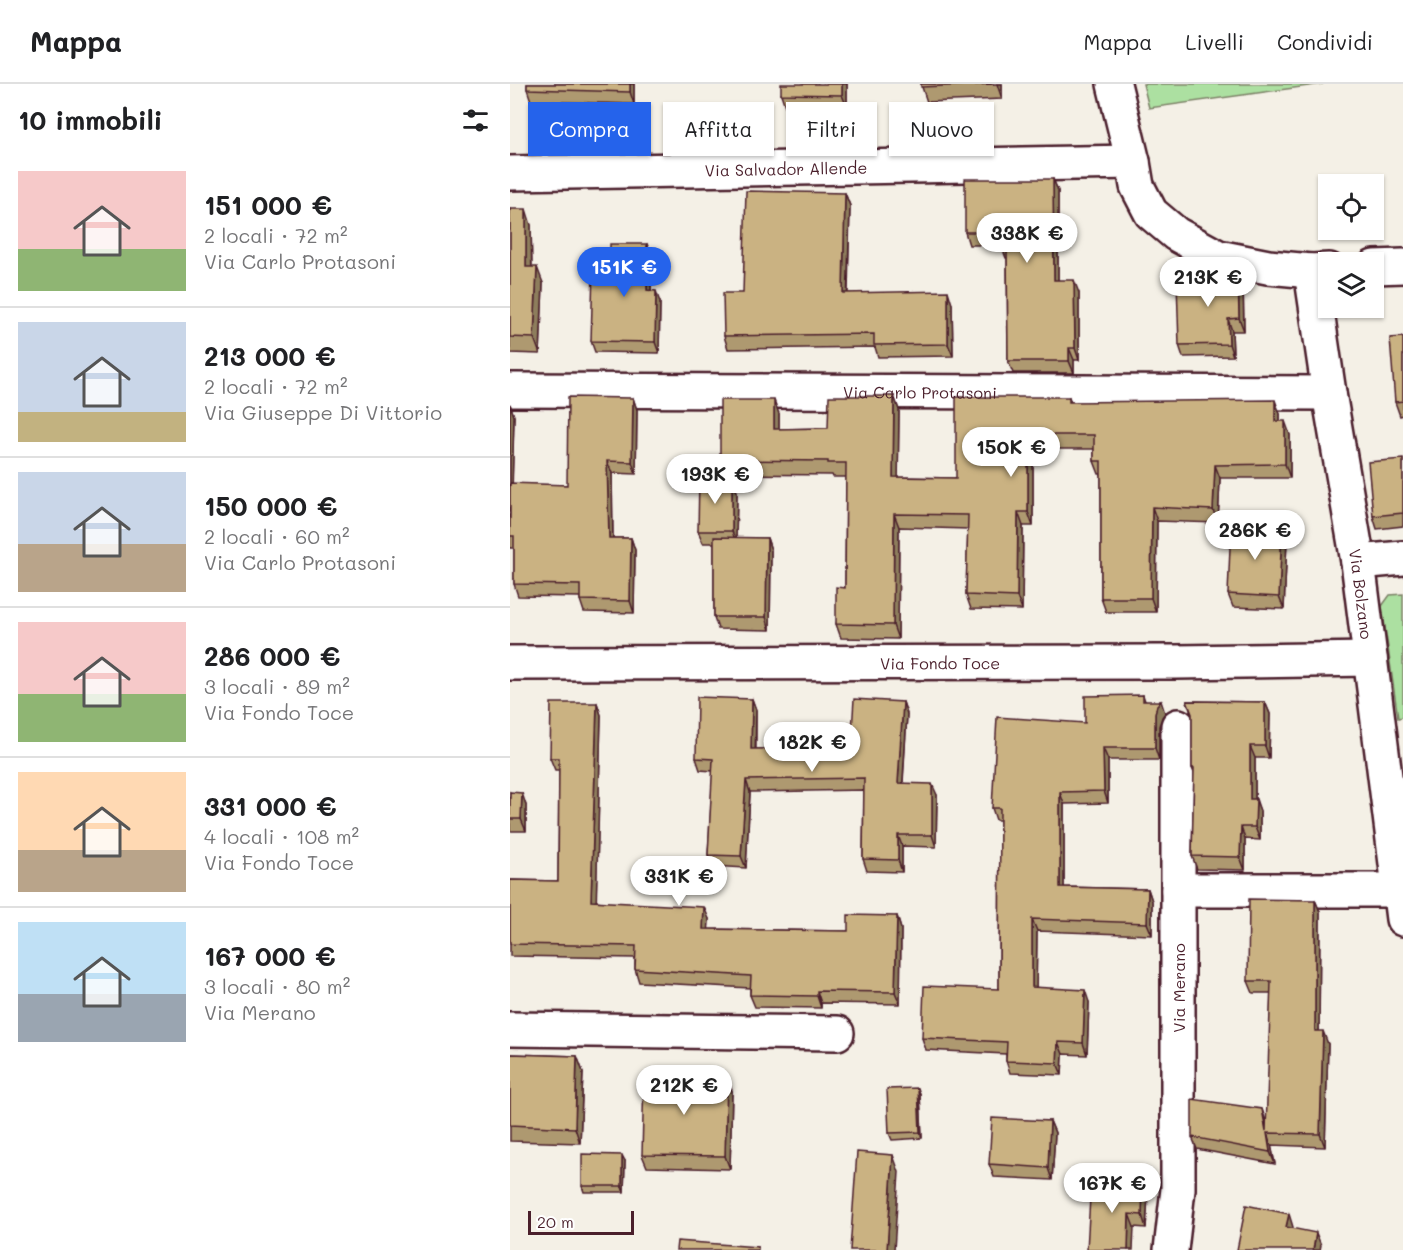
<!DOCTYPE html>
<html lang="it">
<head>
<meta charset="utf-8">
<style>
	:root { --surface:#fff; --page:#f2f2f2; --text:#202124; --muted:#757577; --line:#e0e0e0; --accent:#2563eb }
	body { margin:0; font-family:Mali,sans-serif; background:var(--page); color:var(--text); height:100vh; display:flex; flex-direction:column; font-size:22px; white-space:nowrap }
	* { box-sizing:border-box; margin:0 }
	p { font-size:20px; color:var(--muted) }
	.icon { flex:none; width:33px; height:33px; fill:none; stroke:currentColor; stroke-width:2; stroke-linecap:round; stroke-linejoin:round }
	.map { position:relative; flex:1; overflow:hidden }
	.sheet { display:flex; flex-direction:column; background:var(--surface); width:510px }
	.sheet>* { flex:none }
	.hud { position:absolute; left:18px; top:18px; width:570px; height:54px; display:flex; gap:12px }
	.tools { position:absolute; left:808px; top:90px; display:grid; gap:12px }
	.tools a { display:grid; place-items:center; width:66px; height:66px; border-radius:0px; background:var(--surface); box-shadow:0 2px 4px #0004; font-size:30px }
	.scale { position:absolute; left:18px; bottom:15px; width:106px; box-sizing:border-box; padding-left:6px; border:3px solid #4a1f2b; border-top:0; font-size:16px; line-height:21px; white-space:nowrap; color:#4a1f2b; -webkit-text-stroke:4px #fff; paint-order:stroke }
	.price { position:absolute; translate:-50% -51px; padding:0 14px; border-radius:21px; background:#fff; color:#222; font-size:20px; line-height:39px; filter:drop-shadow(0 2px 3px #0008) }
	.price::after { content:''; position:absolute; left:50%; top:36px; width:18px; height:14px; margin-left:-9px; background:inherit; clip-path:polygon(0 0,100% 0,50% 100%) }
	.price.selected { background:var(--accent); color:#fff }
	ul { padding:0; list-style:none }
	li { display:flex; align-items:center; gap:18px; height:150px; padding:0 18px }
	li+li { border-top:2px solid var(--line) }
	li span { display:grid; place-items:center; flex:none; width:168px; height:120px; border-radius:0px; color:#555 }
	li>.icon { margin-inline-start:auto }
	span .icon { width:72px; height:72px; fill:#fffc; stroke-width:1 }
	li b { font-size:26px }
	h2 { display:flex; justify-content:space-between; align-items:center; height:72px; padding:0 18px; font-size:26px }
	.chip { padding:0 21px; border-radius:0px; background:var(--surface); box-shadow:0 2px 4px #0004; font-size:21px; line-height:54px }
	.chip.selected { background:var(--accent); color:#fff }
	header { display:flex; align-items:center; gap:36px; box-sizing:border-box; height:84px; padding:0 30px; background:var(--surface); border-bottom:2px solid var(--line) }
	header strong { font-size:28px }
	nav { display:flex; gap:33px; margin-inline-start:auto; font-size:21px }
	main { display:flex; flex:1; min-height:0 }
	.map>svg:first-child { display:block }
	.green { fill:#ace0a1; stroke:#7b8066; stroke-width:1.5 }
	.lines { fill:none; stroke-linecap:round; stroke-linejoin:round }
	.minor-casing { stroke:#4a1f2b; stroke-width:38 }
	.minor { stroke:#fff; stroke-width:33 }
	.wall { fill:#ae9970; stroke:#4a1f2b; stroke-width:1.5 }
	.shaded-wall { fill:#8d7d5b; stroke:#4a1f2b; stroke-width:1.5 }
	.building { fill:#cab282; stroke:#4a1f2b; stroke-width:1.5 }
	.labels { text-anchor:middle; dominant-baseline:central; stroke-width:4.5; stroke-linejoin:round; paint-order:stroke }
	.street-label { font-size:16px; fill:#4a1f2b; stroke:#fff }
</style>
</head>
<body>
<header>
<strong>Mappa</strong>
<nav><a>Mappa</a><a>Livelli</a><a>Condividi</a></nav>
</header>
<main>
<section class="sheet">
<h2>10 immobili<svg class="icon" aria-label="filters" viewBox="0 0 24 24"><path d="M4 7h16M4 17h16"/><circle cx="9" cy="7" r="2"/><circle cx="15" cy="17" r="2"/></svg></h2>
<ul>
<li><span style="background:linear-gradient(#f6c9c9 65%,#8fb573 0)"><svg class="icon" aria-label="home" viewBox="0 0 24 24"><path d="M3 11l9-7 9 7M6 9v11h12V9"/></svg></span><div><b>151 000 €</b><p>2 locali · 72 m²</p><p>Via Carlo Protasoni</p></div></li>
<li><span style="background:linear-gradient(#c9d6e8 75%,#c2b280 0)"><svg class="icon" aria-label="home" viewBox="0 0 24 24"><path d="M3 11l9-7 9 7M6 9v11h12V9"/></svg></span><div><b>213 000 €</b><p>2 locali · 72 m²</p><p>Via Giuseppe Di Vittorio</p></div></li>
<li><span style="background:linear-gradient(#c9d6e8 60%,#b9a48a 0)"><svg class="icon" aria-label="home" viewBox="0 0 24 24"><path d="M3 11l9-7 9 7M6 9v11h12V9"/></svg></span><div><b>150 000 €</b><p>2 locali · 60 m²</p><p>Via Carlo Protasoni</p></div></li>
<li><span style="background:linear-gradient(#f6c9c9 60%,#8fb573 0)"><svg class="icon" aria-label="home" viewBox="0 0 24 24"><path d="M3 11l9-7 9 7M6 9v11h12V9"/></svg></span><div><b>286 000 €</b><p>3 locali · 89 m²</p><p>Via Fondo Toce</p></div></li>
<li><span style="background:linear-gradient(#ffd9b3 65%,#b9a48a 0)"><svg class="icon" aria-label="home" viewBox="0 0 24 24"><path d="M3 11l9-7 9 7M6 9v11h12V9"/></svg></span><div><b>331 000 €</b><p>4 locali · 108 m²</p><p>Via Fondo Toce</p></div></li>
<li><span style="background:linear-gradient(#bfe0f5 60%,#9aa5b1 0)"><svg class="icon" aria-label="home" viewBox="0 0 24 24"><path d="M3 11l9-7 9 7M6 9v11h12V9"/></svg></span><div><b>167 000 €</b><p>3 locali · 80 m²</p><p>Via Merano</p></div></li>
</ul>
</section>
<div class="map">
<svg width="893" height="1166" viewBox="0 0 893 1166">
	<rect width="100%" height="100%" fill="#f4f0e6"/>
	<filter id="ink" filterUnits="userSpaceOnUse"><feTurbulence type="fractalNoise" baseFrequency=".0167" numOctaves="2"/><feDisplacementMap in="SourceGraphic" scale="12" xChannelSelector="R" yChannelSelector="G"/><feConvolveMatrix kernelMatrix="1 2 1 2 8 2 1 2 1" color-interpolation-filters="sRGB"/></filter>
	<g filter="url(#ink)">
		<path class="green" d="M633 0H813L639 24Z
			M893 510V633L888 634 872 522 880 511Z"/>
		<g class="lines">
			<defs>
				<g id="minor">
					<path d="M604 0 623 78 627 102 641 129 666 150 708 173 758 183 801 187 819 186"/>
					<path id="s1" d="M0 89 623 78"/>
					<path d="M864 183 893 182"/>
					<path id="s2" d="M801 187 819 309 848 478 893 835"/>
					<path id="s3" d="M0 306 819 309"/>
					<path d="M848 478 893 474"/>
					<path id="s4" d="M0 579 666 578 860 575"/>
					<path d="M668 806H889"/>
					<path d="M0 945 327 949"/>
					<path d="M661 1166 668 1105V642"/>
				</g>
			</defs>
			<use href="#minor" class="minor-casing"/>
			<use href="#minor" class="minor"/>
		</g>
		<path class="wall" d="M17 0H124V20L21 17 17 5Z
			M337 0V23L275 22 271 10Z
			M411 0H492V15L417 18Z
			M543 95 548 107V196L569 209V276H564V289H503L498 277 497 174H496L491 161H459L455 148Z
			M335 109 340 122 338 209 442 220 443 272 368 273 365 263 218 265 214 252 233 209Z
			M0 125 21 141 22 183 33 199 30 270 0 269Z
			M137 160 141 171V206L150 218 149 269 85 268 81 257 100 187Z
			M728 187 733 199 734 247H722L723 272 673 273 669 261Z
			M893 253V331L890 332 885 318Z
			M384 312 389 326 388 393 446 394 559 313 561 318 770 330V337L780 351V394H710L708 439 647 437 646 528H596L591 514V390H589L584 377V365H523V442H513L512 526 461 525 456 511 458 445 389 443 388 555 331 554 326 540 335 504 336 393H323L322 391 215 390 210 376 269 330V345L318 344Z
			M123 314 127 326 126 390 102 389 103 454H121L125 466 124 529 74 528 70 516V513L8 512 4 500V464H0V320L4 332 2 400 57 401Z
			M893 375V442L867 445 863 432Z
			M227 408 226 454H257L261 466 260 546 208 545 204 533V459H193L188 447Z
			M777 455 774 525 723 523 718 510Z
			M633 611 635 617 655 629 652 633 649 642V676H598V719L554 720V803L638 805 642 817V851L527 847 526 904 579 918 577 971 553 970 552 991 500 989 496 977V970L416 966 412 954 489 905 490 736H486L482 724 575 639Z
			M242 615 246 626V665L341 664 393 618 397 630 393 699 427 711 426 763 392 762V788L357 787 353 775 354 706 240 708 236 784 202 782 198 771 203 687 190 686 186 674Z
			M677 617 755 618 760 630 759 674H745V715L750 727V756L735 755V786L687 785 682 772 684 689 682 684V632Z
			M87 619 91 631 86 817 199 835 198 845 338 847 387 832 391 845 390 920 311 919V924L245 923 240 911V904L129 898 125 885V874L0 872V796L48 797 49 686H45L40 674Z
			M0 708 16 721V747H0Z
			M805 816 810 828 809 947 818 960 815 1063 761 1061 765 1080 687 1065 682 1053 757 1038 761 909H743L738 897Z
			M0 970 67 972 73 988 70 1059 0 1057Z
			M217 994 222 1007 220 1085 137 1083 132 1071Z
			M410 1010 412 1054 382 1056 379 1049Z
			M540 1037 545 1049 542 1096 484 1093 479 1080Z
			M115 1077 114 1108H74L72 1102Z
			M581 1096 638 1111 636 1144 624 1143Z"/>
		<path class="shaded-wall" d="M120 0H124V20L120 8Z
			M332 0H337V23L332 11Z
			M487 0H492V15Z
			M543 95 548 107V209L544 196Z
			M335 109 340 122 337 221 333 209Z
			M16 125 21 141 22 199 16 183Z
			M137 160 141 171V217L137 206Z
			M27 183 33 199 30 270 24 254Z
			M728 187 733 199 734 247 729 234Z
			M564 196 569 209V276L565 264Z
			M146 207 150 218 149 269 145 258Z
			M438 207 442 220 443 272 438 260Z
			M718 235 722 247 723 272 719 260Z
			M559 264 564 276V289L559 277Z
			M384 312 389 326 388 407 383 393Z
			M123 314 127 326 126 390 122 378Z
			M264 316 269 330V359L264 345Z
			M765 316 770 330V351L765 337Z
			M0 320 4 332 2 411 0 406Z
			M775 337 780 351V394L775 380Z
			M518 351 523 365V442L518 428Z
			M97 377 102 389 103 466 99 454Z
			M705 381 710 394 708 439 703 426Z
			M222 395 227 408 226 459 222 447Z
			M642 423 647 437 646 528 641 514Z
			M508 428 513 442 512 526 507 513Z
			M384 430 389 443 388 555 383 541Z
			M772 443 777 455 774 525 769 513Z
			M121 454 125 466 124 529 120 517Z
			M257 454 261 466 260 546 256 533Z
			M242 615 246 626 245 677 241 665Z
			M651 617 655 629 652 633 649 642V676L645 664V630L647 621Z
			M393 618 397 630 392 711 388 699Z
			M755 618 760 630 759 674 755 662Z
			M87 619 91 631 86 829 81 817Z
			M740 662 745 674V727L740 715Z
			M593 664 598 676V719L594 707Z
			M236 696 240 708 236 784 231 772Z
			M422 700 427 711 426 763 422 751Z
			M550 708 554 720V815L550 803Z
			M12 709 16 721V747L11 735Z
			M746 715 750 727V756L745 743Z
			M731 743 735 755V786L730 773Z
			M388 751 392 762V788L388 776Z
			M638 805 642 817V851L637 839Z
			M805 816 810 828 809 959 805 947Z
			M194 823 199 835 198 857 193 845Z
			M387 832 391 845 390 920 385 908Z
			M522 835 527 847 526 915 522 903Z
			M575 906 579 918 577 971 573 959Z
			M307 907 311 919V924L307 912Z
			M813 947 818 960 815 1063 810 1050Z
			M548 958 553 970 552 991 547 979Z
			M67 972 73 988 70 1059 65 1044Z
			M217 994 222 1007 220 1085 215 1072Z
			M408 1004 410 1010 412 1054 410 1048Z
			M752 1025 756 1037 757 1049Z
			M540 1037 545 1049 542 1096 538 1084Z
			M757 1049 761 1061 765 1080 760 1068Z
			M112 1071 115 1077 114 1108 112 1102Z
			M383 1071 389 1088 384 1166H377Z
			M633 1099 638 1111 636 1144 632 1131Z
			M619 1130 624 1143 623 1166H618Z
			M779 1130 783 1143 781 1155 776 1143Z
			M806 1149 811 1161 810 1166H803Z"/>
		<path class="building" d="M17 0H120V8L17 5Z
			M271 0H332V11L271 10Z
			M411 0H484L411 3Z
			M455 95H543L544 196H564L565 264H559V277H498L497 162H491V148H455Z
			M236 107 335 109 333 209 438 207V260L364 261V250L214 252 213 209H233Z
			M0 125H16V183H27L24 254 0 253Z
			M100 160H137V206L146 207 145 258 81 257 83 187H100Z
			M692 187H728L729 234 718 235 719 260 669 261 667 198H692Z
			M893 253V317L885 318 880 254Z
			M319 312H384L383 393 446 394V313H559V318L765 316V337H775V380L705 381 703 426 642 423 641 514H591V377H584V351H518V428H508L507 513 456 511 458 431 384 430 383 541 326 540V503L335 504 336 379H318V377L210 376V316H264V345L318 344Z
			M58 313 123 314 122 378 97 377 99 454H121L120 517 70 516V501L4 500V452H0V399L57 401Z
			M893 375V429L863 432 858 378Z
			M189 395H222V447H188Z
			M721 441 772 443 769 513 718 510Z
			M204 453 257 454 256 533H204Z
			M633 611V617H651L647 621 645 630V664H593L594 707 550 708V803L638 805 637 839 522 835V903L575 906 573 959 548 958 547 979 496 977 497 958 412 954 414 902 489 905 490 724H482L487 633 575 639V612Z
			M187 613 242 615 241 665 341 664 344 615 393 618 388 699 422 700V751H388V776L353 775 354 694 236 696 231 772 198 771 203 675 186 674Z
			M677 617 755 618V662H740V715H746L745 743H731L730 773 682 772 684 684H682V630Z
			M41 619H87L81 817 194 823 193 845 338 847V831L387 832 385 908 307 907V912L240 911 241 892 125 885 126 862 0 860V796L48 797 49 674H40Z
			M0 708 12 709 11 735H0Z
			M739 815 805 816V947H813L810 1050 757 1049 760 1068 682 1053V1015L752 1025 756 1047 761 897H738Z
			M0 970 67 972 65 1044 0 1041Z
			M134 993 217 994 215 1072 132 1071Z
			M408 1004 410 1048 379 1049 377 1005Z
			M482 1034 540 1037 538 1084 479 1080Z
			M347 1068 383 1071 377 1166H340Z
			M72 1070 112 1071V1102H72Z
			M581 1096 633 1099 632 1131 619 1130 618 1166H577Z
			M736 1121 779 1130 776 1143 806 1149 803 1166H727Z
			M167 1157 248 1163V1166H166Z"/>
	</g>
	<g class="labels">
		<g class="street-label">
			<text stroke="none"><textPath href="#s1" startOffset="276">Via Salvador Allende</textPath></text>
			<text stroke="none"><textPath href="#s3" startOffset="410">Via Carlo Protasoni</textPath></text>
			<text stroke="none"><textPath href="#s2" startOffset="327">Via Bolzano</textPath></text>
			<text stroke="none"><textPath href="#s4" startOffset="430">Via Fondo Toce</textPath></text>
			<text transform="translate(668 904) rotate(-90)">Via Merano</text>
		</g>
	</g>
</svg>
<div class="tools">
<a><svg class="icon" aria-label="locate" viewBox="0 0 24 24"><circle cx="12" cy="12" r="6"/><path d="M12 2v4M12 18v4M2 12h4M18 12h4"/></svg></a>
<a><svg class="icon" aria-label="layers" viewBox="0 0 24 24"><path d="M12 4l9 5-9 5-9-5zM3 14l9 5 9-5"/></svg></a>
</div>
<div class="scale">20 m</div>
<b class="price" style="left:517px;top:180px">338K €</b>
<b class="price selected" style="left:114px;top:214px">151K €</b>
<b class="price" style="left:698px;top:224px">213K €</b>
<b class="price" style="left:501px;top:394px">150K €</b>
<b class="price" style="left:205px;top:421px">193K €</b>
<b class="price" style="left:745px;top:477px">286K €</b>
<b class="price" style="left:302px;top:689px">182K €</b>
<b class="price" style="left:169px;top:823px">331K €</b>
<b class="price" style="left:174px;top:1032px">212K €</b>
<b class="price" style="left:602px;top:1130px">167K €</b>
<div class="hud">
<a class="chip selected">Compra</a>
<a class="chip">Affitta</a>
<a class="chip">Filtri</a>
<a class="chip">Nuovo</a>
</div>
</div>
</main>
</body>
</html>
